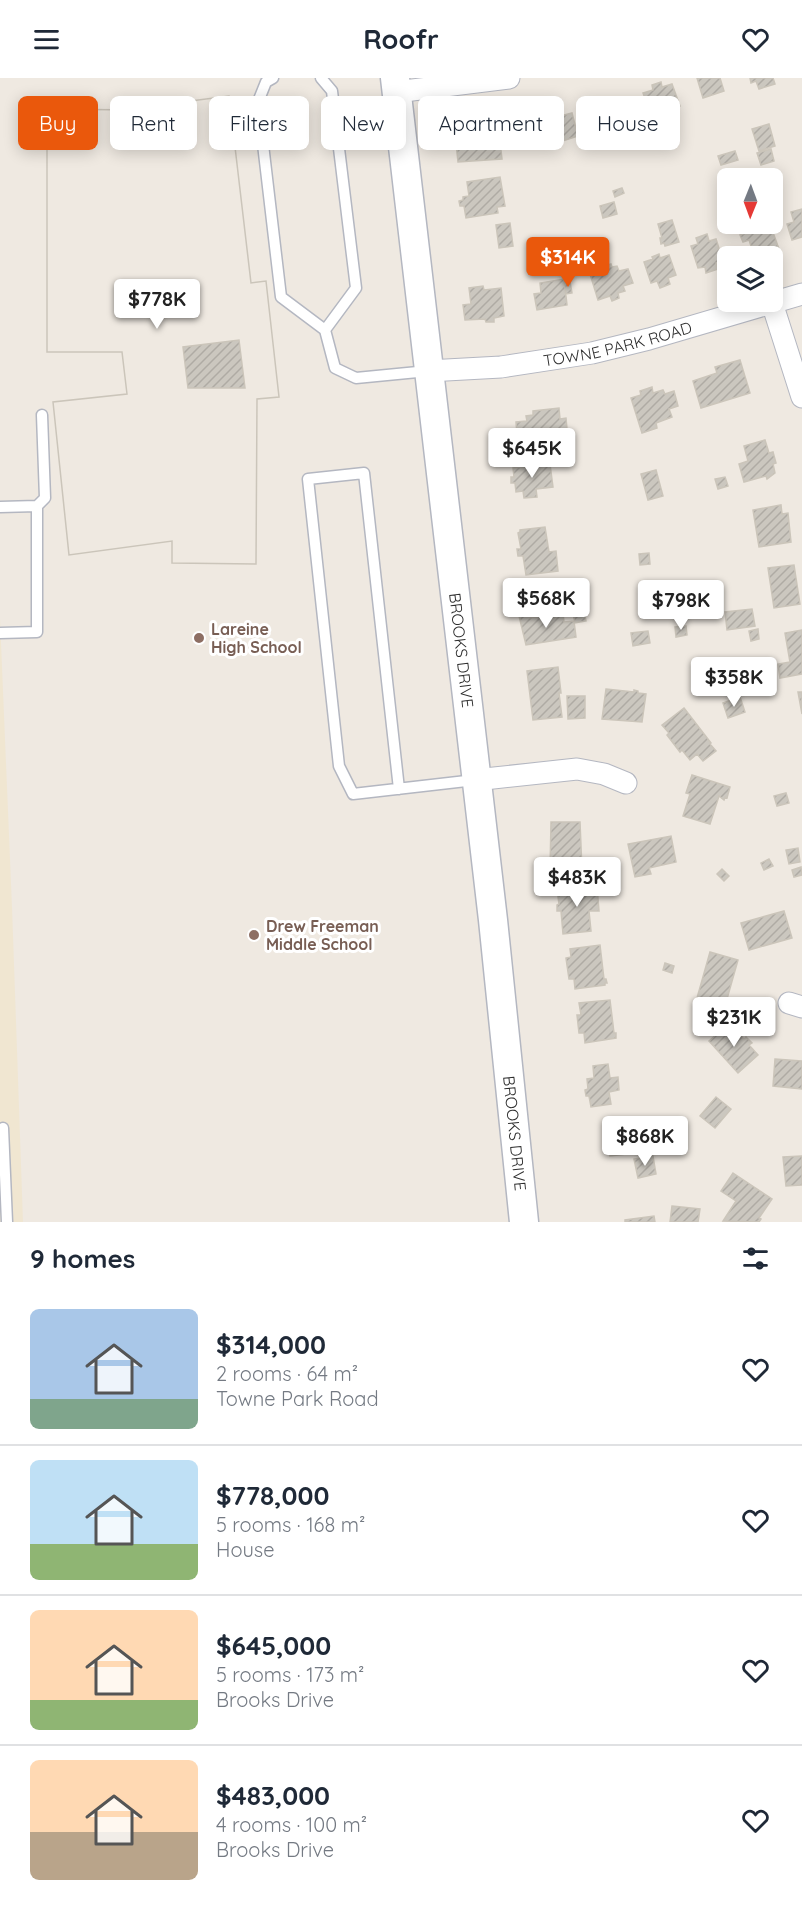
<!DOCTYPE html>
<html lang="en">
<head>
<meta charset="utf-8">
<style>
	:root { --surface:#fff; --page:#f6f6f7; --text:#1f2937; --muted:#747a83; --line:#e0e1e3; --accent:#ea580c }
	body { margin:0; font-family:Quicksand,sans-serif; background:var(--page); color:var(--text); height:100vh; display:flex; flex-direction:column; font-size:22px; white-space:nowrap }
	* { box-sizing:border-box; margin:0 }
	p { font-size:20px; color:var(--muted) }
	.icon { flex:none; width:33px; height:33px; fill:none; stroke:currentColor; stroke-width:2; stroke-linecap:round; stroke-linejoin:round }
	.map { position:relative; height:1144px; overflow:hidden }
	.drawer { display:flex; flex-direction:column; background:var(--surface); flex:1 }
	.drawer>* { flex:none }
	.banner { position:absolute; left:18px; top:18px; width:766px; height:54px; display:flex; gap:12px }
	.needle { width:39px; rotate:181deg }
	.controls { position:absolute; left:717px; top:90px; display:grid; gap:12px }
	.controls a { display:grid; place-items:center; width:66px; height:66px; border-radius:9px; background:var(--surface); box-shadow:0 3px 15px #0003; font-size:30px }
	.price { position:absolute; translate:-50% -51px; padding:0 14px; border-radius:6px; background:#fff; color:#222; font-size:20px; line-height:39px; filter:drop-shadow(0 2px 3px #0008) }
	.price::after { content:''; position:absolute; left:50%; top:36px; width:18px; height:14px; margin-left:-9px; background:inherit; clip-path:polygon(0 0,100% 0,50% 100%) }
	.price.active { background:var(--accent); color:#fff }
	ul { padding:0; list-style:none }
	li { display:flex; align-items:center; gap:18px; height:150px; padding:0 30px }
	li+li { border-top:2px solid var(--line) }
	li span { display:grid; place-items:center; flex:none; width:168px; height:120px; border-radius:9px; color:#555 }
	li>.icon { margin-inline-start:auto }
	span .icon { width:72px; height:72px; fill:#fffc; stroke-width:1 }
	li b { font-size:26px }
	h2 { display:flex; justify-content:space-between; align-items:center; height:72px; padding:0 30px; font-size:26px }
	.chip { padding:0 21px; border-radius:9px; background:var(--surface); box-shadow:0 3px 15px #0003; font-size:21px; line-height:54px }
	.chip.active { background:var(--accent); color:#fff }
	header { display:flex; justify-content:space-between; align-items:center; height:78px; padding:0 30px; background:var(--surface); font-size:27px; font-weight:700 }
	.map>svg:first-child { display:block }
	.education { fill:#f0e6d1 }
	.building { fill:url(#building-hatch); stroke:#cbc5ba; stroke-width:1.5; fill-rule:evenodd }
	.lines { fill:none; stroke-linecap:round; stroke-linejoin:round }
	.lane-casing { stroke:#b4b7c1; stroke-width:13 }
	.street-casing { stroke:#b4b7c1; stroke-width:23 }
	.secondary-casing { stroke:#b4b7c1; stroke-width:31 }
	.lane { stroke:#fff; stroke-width:10 }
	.street { stroke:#fff; stroke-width:21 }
	.secondary { stroke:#fff; stroke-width:28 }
	.education-dot { fill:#8d6e63; stroke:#fff; stroke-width:2 }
	.labels { text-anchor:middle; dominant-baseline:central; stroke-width:6; stroke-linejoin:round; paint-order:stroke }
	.street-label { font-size:16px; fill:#2e2e2e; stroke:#fff }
	.education-label { font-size:16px; font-weight:bold; fill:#785e54; stroke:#fff; text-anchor:start }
</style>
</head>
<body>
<header><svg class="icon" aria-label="menu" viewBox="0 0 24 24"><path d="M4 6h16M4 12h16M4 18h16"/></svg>Roofr<svg class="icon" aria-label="heart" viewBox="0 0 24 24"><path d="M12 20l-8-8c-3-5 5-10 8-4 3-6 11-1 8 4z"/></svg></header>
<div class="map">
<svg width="802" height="1144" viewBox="0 0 802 1144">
	<defs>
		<pattern id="building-hatch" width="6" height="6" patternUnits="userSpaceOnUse" patternTransform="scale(1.5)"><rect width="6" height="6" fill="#cbc7bf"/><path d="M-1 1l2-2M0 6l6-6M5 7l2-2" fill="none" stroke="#afaba4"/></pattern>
	</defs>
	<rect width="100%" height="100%" fill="#efe9e1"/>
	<path class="education" d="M0 541 12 829 23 1144H0Z"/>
	<path class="building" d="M697 0H720L724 13 703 20Z
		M750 0H773L775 6 759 11 756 3 751 5Z
		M661 4 662 9 672 6 680 28 650 38 646 27H645L643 23H646L643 15 653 12 652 7Z
		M229 18 251 205 266 203 279 319 257 321 256 486 172 485V463L69 477 53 324 127 316 122 274H47V31L132 32V34L145 33 144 29ZM239 262 245 310H188L183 269Z
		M229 18 251 205 266 203 279 319 257 321 256 486 172 485V463L69 477 53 324 127 316 122 274H47V31L132 32V34L145 33 144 29Z
		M607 19 608 23 621 19 631 51 614 56 612 48 607 50 598 22Z
		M572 35 578 58 556 65 549 41Z
		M769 46 775 68 759 73 752 51Z
		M498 49 499 56H503L504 63 500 64 502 81 458 84 455 55Z
		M771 71 774 83 761 87 757 75Z
		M735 73 738 82 721 87 718 78Z
		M500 99 505 128 497 129 498 135 466 140 464 128H460L459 123 463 122V119L469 118 467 104Z
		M622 110 624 115 615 119 613 113Z
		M614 124 617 136 603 140 600 128Z
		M802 131V159L792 162 787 146 794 144 791 134Z
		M672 142 679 164 665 168 664 165 661 166 660 160H662L658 146Z
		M510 145 513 168 499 170 496 147Z
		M770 146 779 171 765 176 763 171 753 174 749 162 743 164 740 157Z
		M707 156 709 163 716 161 723 183 716 185 718 191 706 195 705 189 698 190 691 168 698 166 696 160Z
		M659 176 660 180 669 177 676 197 668 200 670 206 660 210 657 203 651 205 644 184 653 181 652 179Z
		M611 186 612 189 617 188 619 193 628 191 633 205 623 208 625 213 618 215 619 220 612 223 610 218 598 222 590 196 602 192 601 189Z
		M564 201 567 227 537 232 534 216 541 215 540 205Z
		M564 204H570L572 215 566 216Z
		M483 208 484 212 501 210 504 238 494 240V244H486L485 241 465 242 463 227 471 226 469 210Z
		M740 282 750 315 701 330 693 303 717 295 715 289Z
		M652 309 653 315 663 312 665 316 674 313 678 328 669 331 672 339 656 345 657 350 642 355 631 320 641 317 640 313Z
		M559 330 560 341 566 340 567 351 558 352 560 360 529 364 528 356 517 357 516 344 527 343 526 338 533 337V333Z
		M765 362 769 375 773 374 776 385 773 386 775 395 767 401 766 398 744 404 739 386 748 383 744 368Z
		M550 386 553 409 536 411 537 419 524 420 523 413 516 414 515 405H511V399H514L513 390Z
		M656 392 663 418 648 422 641 396Z
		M725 399 728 408 718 411 715 401Z
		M781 427 782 436 788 435 791 464 759 469 753 432Z
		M545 449 549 474 556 473 558 493 526 497 523 478H518L517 471H521L518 455 520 454V452Z
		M649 475 650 486 640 487 639 476Z
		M794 487 800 526 774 530 768 490Z
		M752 531 755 548 727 552 725 534Z
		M584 533 586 543 575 545 573 535Z
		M563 535 564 544 574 543 576 559 526 567 519 538 530 537V540Z
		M686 548 687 557 676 559 675 549Z
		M758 551 759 561 751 563 749 553Z
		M802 552V596L780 600 778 586 790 584 785 555Z
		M648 553 650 565 633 568 631 555Z
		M558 589 561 615H559L562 639 533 642 527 593Z
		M606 611 634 614V612L638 613V615L646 616 642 644 602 641Z
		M798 614H802V636Z
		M567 618H585V640L568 641Z
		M740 619 745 634 728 640 723 625Z
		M684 630 711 665 710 666 716 673 703 683 697 676 690 682 682 672 680 674 667 657 669 655 662 647Z
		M692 697 730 709 727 720 725 719 724 722 719 718 710 746 683 738 690 716 686 715Z
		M786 715 789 725 777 728 774 718Z
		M551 744H580L582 792H550Z
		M671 758 676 784 649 790 651 796 635 799 628 766Z
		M798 770 800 784 789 786 786 772Z
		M769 781 773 788 764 792 761 785Z
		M801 789 802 797 794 799 792 792Z
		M722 791 729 798 724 803 717 796Z
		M597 808 599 833H589L591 853 563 856 561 833H557V827L559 826 557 812Z
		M784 833 792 860 749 872 741 845Z
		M600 867 604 901H606L607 905H605V907L575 911 574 901H569L566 880 571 879 570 871Z
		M710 874 738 882 725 928 697 920Z
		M665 885 674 888 672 895 663 892Z
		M610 922 614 955H616V960L585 965 584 955H579L577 937H581L579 925Z
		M729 945 744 961 746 959 752 965 749 967 758 977 738 995 709 963Z
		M775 981 802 983V1011L773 1008Z
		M608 986 610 1000 618 999 619 1012 609 1014 611 1026 591 1029 589 1018H586L585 1012 588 1011 587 1001 594 1000 593 988Z
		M716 1019 731 1031 715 1050 700 1038Z
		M633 1063 635 1075 610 1078 609 1066Z
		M653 1078 656 1096 638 1100 634 1081Z
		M802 1078V1107L786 1108 783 1079Z
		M733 1095 772 1121 759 1140 761 1141 759 1144 723 1143 736 1123 721 1113Z
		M672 1128 700 1131 698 1144H670Z
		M654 1138 655 1144H625V1142Z"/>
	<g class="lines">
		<defs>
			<path id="lane" d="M273 0 266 4 258 24 281 219 325 252 335 290 356 300 428 293
				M321 0 332 13 356 210 325 252
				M37 428 45 420 42 337
				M0 429 37 428V554L0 555
				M399 711 364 395 308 401 339 688 353 716 475 702
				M3 1050 7 1144"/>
			<g id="street">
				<path d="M396 14 509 0"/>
				<path d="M772 225 802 319"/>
				<path id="s1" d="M428 293 501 289 592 275 649 261 802 216"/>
				<path d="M475 702 577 691 604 696 626 705"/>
				<path d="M789 925 802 929"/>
			</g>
			<g id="secondary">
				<path id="s2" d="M395 0 493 842 524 1144"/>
			</g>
		</defs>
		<use href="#lane" class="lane-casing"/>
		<use href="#street" class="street-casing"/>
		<use href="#secondary" class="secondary-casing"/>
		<use href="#lane" class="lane"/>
		<use href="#street" class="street"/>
		<use href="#secondary" class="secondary"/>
	</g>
	<g class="education-dot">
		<circle cx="199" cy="560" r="6"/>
		<circle cx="254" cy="857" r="6"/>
	</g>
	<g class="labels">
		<g class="street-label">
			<text stroke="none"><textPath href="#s1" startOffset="192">TOWNE PARK ROAD</textPath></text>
			<text stroke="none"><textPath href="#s2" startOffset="576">BROOKS DRIVE</textPath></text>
			<text stroke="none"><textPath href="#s2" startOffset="1062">BROOKS DRIVE</textPath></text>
		</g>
		<g class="education-label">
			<text x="211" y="551">Lareine<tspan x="211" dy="18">High School</tspan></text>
			<text x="266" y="848">Drew Freeman<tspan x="266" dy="18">Middle School</tspan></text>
		</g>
	</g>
</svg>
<div class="controls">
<a><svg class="needle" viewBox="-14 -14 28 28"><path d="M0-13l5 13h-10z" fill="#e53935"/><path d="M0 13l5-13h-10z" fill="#747a83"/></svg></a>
<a><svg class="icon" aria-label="layers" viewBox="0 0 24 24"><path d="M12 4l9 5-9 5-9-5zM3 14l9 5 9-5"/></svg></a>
</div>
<b class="price active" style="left:568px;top:210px">$314K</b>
<b class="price" style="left:157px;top:252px">$778K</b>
<b class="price" style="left:532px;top:401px">$645K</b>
<b class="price" style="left:546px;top:551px">$568K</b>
<b class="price" style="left:681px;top:553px">$798K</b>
<b class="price" style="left:734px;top:630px">$358K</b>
<b class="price" style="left:577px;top:830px">$483K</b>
<b class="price" style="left:734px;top:970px">$231K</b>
<b class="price" style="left:645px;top:1089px">$868K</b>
<div class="banner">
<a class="chip active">Buy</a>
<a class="chip">Rent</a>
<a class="chip">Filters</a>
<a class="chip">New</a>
<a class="chip">Apartment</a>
<a class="chip">House</a>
</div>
</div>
<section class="drawer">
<h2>9 homes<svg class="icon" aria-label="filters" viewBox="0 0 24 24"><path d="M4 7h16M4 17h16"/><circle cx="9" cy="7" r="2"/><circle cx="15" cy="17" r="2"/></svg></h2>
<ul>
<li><span style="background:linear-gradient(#a9c7e8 75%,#7fa58c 0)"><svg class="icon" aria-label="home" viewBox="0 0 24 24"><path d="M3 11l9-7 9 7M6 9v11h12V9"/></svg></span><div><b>$314,000</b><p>2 rooms · 64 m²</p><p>Towne Park Road</p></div><svg class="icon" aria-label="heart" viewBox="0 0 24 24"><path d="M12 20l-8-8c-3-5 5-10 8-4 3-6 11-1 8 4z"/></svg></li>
<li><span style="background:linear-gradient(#bfe0f5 70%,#8fb573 0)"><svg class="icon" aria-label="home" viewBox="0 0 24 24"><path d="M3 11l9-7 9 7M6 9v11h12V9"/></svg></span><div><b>$778,000</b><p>5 rooms · 168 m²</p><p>House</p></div><svg class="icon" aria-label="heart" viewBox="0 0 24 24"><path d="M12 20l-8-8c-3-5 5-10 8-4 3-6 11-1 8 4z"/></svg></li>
<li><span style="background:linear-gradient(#ffd9b3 75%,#8fb573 0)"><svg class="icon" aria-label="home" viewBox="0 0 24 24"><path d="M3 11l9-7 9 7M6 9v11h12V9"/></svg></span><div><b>$645,000</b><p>5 rooms · 173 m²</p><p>Brooks Drive</p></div><svg class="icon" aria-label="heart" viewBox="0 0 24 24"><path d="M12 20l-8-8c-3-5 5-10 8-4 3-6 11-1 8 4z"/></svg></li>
<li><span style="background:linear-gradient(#ffd9b3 60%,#b9a48a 0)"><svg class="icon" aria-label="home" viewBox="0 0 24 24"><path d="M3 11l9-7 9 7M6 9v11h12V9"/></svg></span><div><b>$483,000</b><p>4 rooms · 100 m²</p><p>Brooks Drive</p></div><svg class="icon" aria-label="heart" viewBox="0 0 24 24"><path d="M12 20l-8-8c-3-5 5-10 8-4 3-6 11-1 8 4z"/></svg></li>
</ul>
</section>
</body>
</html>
